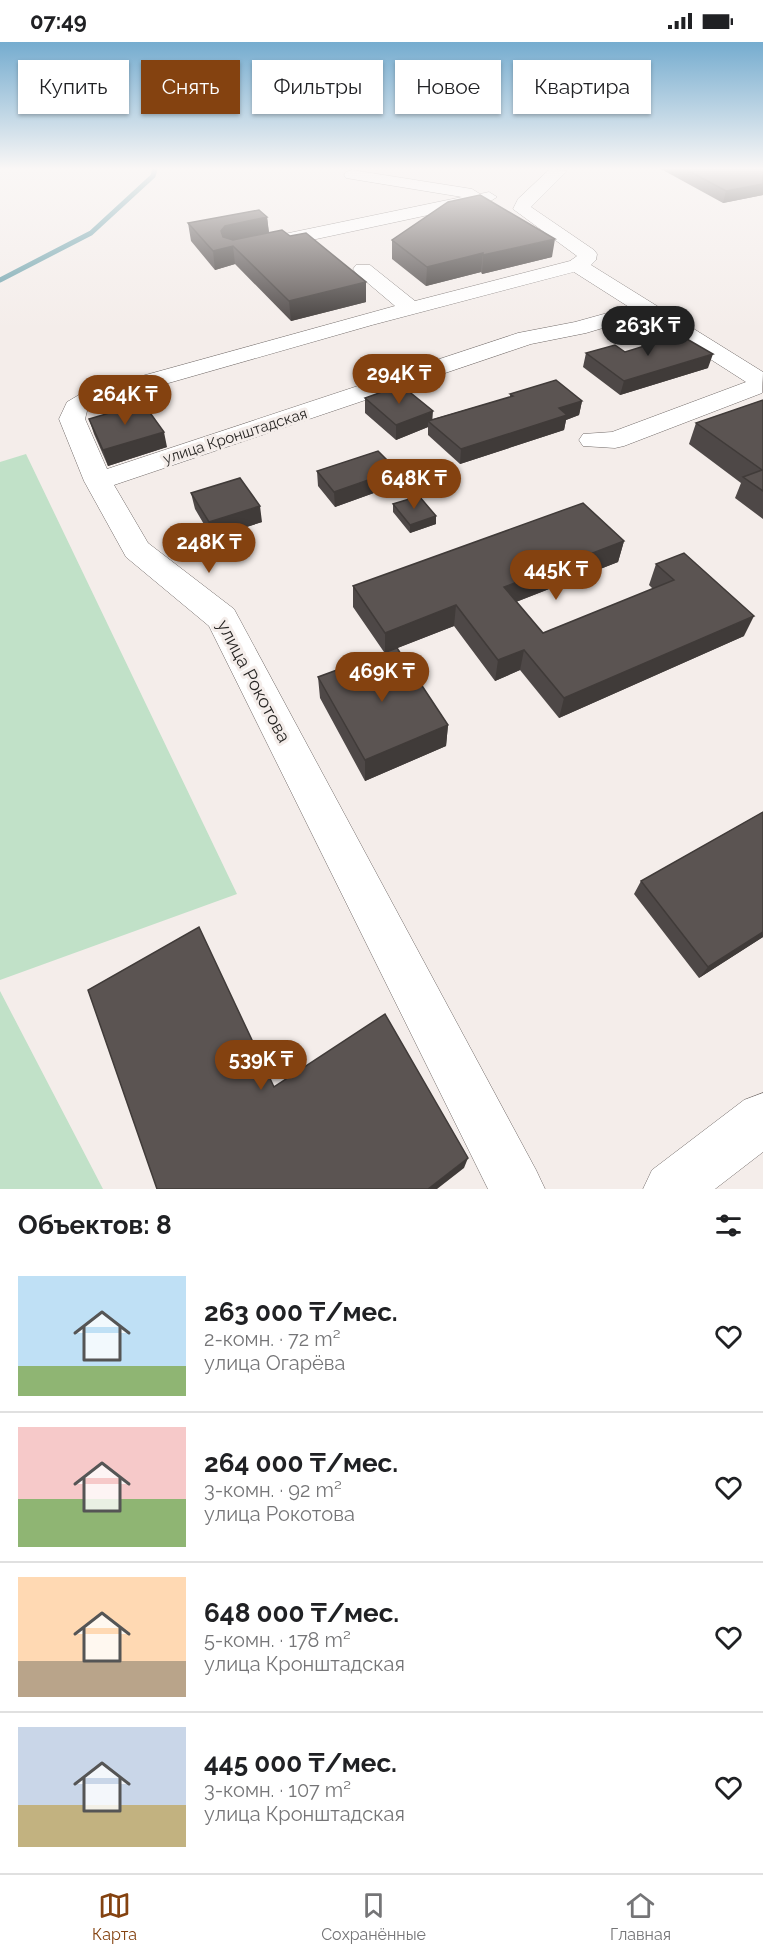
<!DOCTYPE html>
<html lang="ru">
<head>
<meta charset="utf-8">
<style>
	:root { --surface:#fff; --page:#f2f2f2; --text:#202124; --muted:#757577; --line:#e0e0e0; --accent:#844210 }
	body { margin:0; font-family:Raleway,sans-serif; background:var(--page); color:var(--text); height:100vh; display:flex; flex-direction:column; font-size:22px; white-space:nowrap }
	* { box-sizing:border-box; margin:0 }
	p { font-size:20px; color:var(--muted) }
	.icon { flex:none; width:33px; height:33px; fill:none; stroke:currentColor; stroke-width:2; stroke-linecap:round; stroke-linejoin:round }
	.map { position:relative; height:1147px; overflow:hidden }
	.panel { display:flex; flex-direction:column; background:var(--surface); flex:1 }
	.panel>* { flex:none }
	.banner { position:absolute; left:18px; top:18px; width:728px; height:54px; display:flex; gap:12px }
	.price { position:absolute; translate:-50% -51px; padding:0 14px; border-radius:21px; background:var(--accent); color:#fff; font-size:20px; line-height:39px; filter:drop-shadow(0 2px 3px #0008) }
	.price::after { content:''; position:absolute; left:50%; top:36px; width:18px; height:14px; margin-left:-9px; background:inherit; clip-path:polygon(0 0,100% 0,50% 100%) }
	.price.on { background:#222; color:#fff }
	ul { padding:0; list-style:none }
	li { display:flex; align-items:center; gap:18px; height:150px; padding:0 18px }
	li+li { border-top:2px solid var(--line) }
	li span { display:grid; place-items:center; flex:none; width:168px; height:120px; border-radius:0px; color:#555 }
	li>.icon { margin-inline-start:auto }
	span .icon { width:72px; height:72px; fill:#fffc; stroke-width:1 }
	li b { font-size:26px }
	h2 { display:flex; justify-content:space-between; align-items:center; height:72px; padding:0 18px; font-size:26px }
	.tag { padding:0 21px; border-radius:0px; background:var(--surface); box-shadow:0 2px 4px #0004; font-size:21px; line-height:54px }
	.tag.on { background:var(--accent); color:#fff }
	.status { display:flex; justify-content:space-between; align-items:center; height:42px; padding:0 30px; background:var(--surface); direction:ltr }
	.status svg { height:16px; fill:currentColor }
	.dock { display:flex; justify-content:space-around; align-items:center; height:84px; border-top:2px solid var(--line); background:var(--surface); font-size:16px; color:var(--muted) }
	.dock a { display:grid; justify-items:center; gap:3px }
	.dock .on { color:var(--accent) }
	.map>svg:first-child { display:block }
	.green { fill:#c1e1c8 }
	.lines { fill:none; stroke-linecap:round; stroke-linejoin:round }
	.stream { stroke:#6aa0aa; stroke-width:5 }
	.minor-casing { stroke:#726b69; stroke-width:1 }
	.major-casing { stroke:#726b69; stroke-width:1 }
	.minor { fill:#fff; fill-rule:evenodd }
	.major { fill:#fff; fill-rule:evenodd }
	.wall { fill:#4e4847 }
	.shaded-wall { fill:#403b39 }
	.building { fill:#5b5452; stroke:#403b39; stroke-width:1.5 }
	.labels { text-anchor:middle; dominant-baseline:central; stroke-width:6; stroke-linejoin:round; paint-order:stroke }
	.far-street-label { font-size:15px; fill:#282624; stroke:#f4edea }
	.street-label { font-size:18px; fill:#282624; stroke:#f4edea }
</style>
</head>
<body>
<div class="status"><b>07:49</b><svg viewBox="0 0 49 12"><path d="M0 12V9h3v3zM5 12V6h3v6zM10 12V3h3v9zM15 12V0h3v12zM26 1h20v11H26zM47 4h2v5h-2z"/></svg></div>
<div class="map">
<svg width="763" height="1147" viewBox="0 0 763 1147">
	<rect width="100%" height="100%" fill="#f4edea"/>
	<path class="green" d="M26 412 237 852 0 938V420Z
		M0 949 103 1147H0Z"/>
	<g class="lines">
		<path class="stream" d="M0 238 91 191 153 134 155 127"/>
		<defs>
			<path id="minor" d="M550 127 567 129 531 165 594 208 597 212 596 218 591 223 763 330 762 351 624 404 615 406 583 404 579 398 583 392 612 390 746 340 643 274 586 291 531 302 114 443 148 501 234 567 536 1128 545 1147H488L209 584 126 515 84 439 59 377 67 360 84 350 395 264 356 231 353 227 356 223H370L415 259 570 219 577 214 513 167 518 157ZM574 230 629 265 575 280 518 291 107 427 85 377 87 369 102 360 372 283Z
				M352 128 472 147 480 152 489 150 497 155 489 160 265 208 258 206 256 202 258 198 265 196 462 155 346 136 344 133 346 130Z"/>
			<path id="major" d="M763 1051V1110L715 1147H643L652 1128 744 1058Z"/>
		</defs>
		<use href="#minor" class="minor-casing"/>
		<use href="#major" class="major-casing"/>
		<use href="#minor" class="minor"/>
		<use href="#major" class="major"/>
	</g>
	<path class="wall" d="M661 127H763V153L723 161Z
		M267 175 269 190 290 194 366 240V260L291 279 235 222 215 228 191 199 188 181Z
		M392 198 552 215 482 232 481 230 426 244 392 217Z
		M625 310 708 326 620 353 583 325 586 311Z
		M510 352 582 359 579 373 566 378 564 388 460 422 428 393V385L396 398 365 371V356L433 377 510 355Z
		M763 358V477L735 456 741 441 689 402 696 381Z
		M89 377 167 405 108 424 94 392Z
		M317 429 396 443 335 465 318 444Z
		M191 451 262 480 212 496 195 467Z
		M393 462 436 474V482L410 491 393 470Z
		M624 499 618 520 516 560 543 591 653 547 649 543 656 522 744 594 559 676 520 628 495 639 454 584 397 606 448 683 446 704 365 739 320 656 318 635 384 610 353 565V544Z
		M763 770V895L699 936 634 852 641 839Z"/>
	<path class="shaded-wall" d="M763 142V153L723 161 726 149Z
		M267 175 269 193 233 204 235 222 215 228 213 209 221 189 225 184Z
		M555 197 552 215 482 232 483 213Z
		M483 211 481 230 426 244 427 225Z
		M366 240V260L291 279 289 259Z
		M713 312 708 326 620 353 624 339Z
		M582 359 579 373 566 378 564 388 460 422 461 407 559 366Z
		M433 369 432 382 428 379V385L396 398V383Z
		M164 390 167 405 108 424 103 408Z
		M397 428 396 443 335 465 334 450Z
		M260 464 262 480 212 496 209 480Z
		M436 474V482L410 491V483Z
		M624 499 618 520 500 566 504 545Z
		M456 563 454 584 385 611V591Z
		M754 574 744 594 559 676 564 656Z
		M524 608 520 628 495 639 498 618Z
		M448 683 446 704 365 739V718Z
		M763 890V895L699 936 708 925Z
		M468 1116 464 1126 437 1147H428Z"/>
	<path class="building" d="M685 127H763V142L726 149Z
		M480 153 555 197 483 213V211L427 225 392 198 448 160Z
		M259 168 267 175 225 184 221 189 223 195 233 198 282 188 290 194 306 191 366 240 289 259 233 204 213 209 188 181Z
		M680 293 713 312 624 339 586 311 615 303 625 310Z
		M556 338 582 359 559 366 567 373 461 407 428 379 513 354 510 352Z
		M401 343 433 369 396 383 365 356Z
		M763 358V449L743 435 762 428 696 381Z
		M143 361 164 390 103 408 89 377Z
		M378 409 397 428 334 450 317 429Z
		M240 436 260 464 209 480 191 451Z
		M419 454 436 474 410 483 393 462Z
		M583 461 624 499 504 545 543 591 674 538 656 522 684 511 754 574 564 656 524 608 498 618 456 563 385 591 353 544Z
		M397 606 448 683 365 718 318 635Z
		M763 770V890L708 925 641 839Z
		M199 885 274 1045 385 972 468 1116 428 1147H157L88 948Z"/>
	<linearGradient id="sky" x2="0" y2="1"><stop stop-color="#75accf"/><stop offset="0.44" stop-color="#faf7f6"/><stop offset="1" stop-color="#faf7f6" stop-opacity="0"/></linearGradient>
	<rect width="763" height="288" fill="url(#sky)"/>
	<g class="labels">
		<g class="far-street-label">
			<text transform="translate(235 394) rotate(-18)">улица Кронштадская</text>
		</g>
		<g class="street-label">
			<text transform="translate(254 639) rotate(62)">улица Рокотова</text>
		</g>
	</g>
</svg>
<b class="price on" style="left:648px;top:315px">263K ₸</b>
<b class="price" style="left:399px;top:363px">294K ₸</b>
<b class="price" style="left:125px;top:384px">264K ₸</b>
<b class="price" style="left:414px;top:468px">648K ₸</b>
<b class="price" style="left:209px;top:532px">248K ₸</b>
<b class="price" style="left:556px;top:559px">445K ₸</b>
<b class="price" style="left:382px;top:661px">469K ₸</b>
<b class="price" style="left:261px;top:1049px">539K ₸</b>
<div class="banner">
<a class="tag">Купить</a>
<a class="tag on">Снять</a>
<a class="tag">Фильтры</a>
<a class="tag">Новое</a>
<a class="tag">Квартира</a>
</div>
</div>
<section class="panel">
<h2>Объектов: 8<svg class="icon" aria-label="filters" viewBox="0 0 24 24"><path d="M4 7h16M4 17h16"/><circle cx="9" cy="7" r="2"/><circle cx="15" cy="17" r="2"/></svg></h2>
<ul>
<li><span style="background:linear-gradient(#bfe0f5 75%,#8fb573 0)"><svg class="icon" aria-label="home" viewBox="0 0 24 24"><path d="M3 11l9-7 9 7M6 9v11h12V9"/></svg></span><div><b>263 000 ₸/мес.</b><p>2-комн. · 72 m²</p><p>улица Огарёва</p></div><svg class="icon" aria-label="heart" viewBox="0 0 24 24"><path d="M12 20l-8-8c-3-5 5-10 8-4 3-6 11-1 8 4z"/></svg></li>
<li><span style="background:linear-gradient(#f6c9c9 60%,#8fb573 0)"><svg class="icon" aria-label="home" viewBox="0 0 24 24"><path d="M3 11l9-7 9 7M6 9v11h12V9"/></svg></span><div><b>264 000 ₸/мес.</b><p>3-комн. · 92 m²</p><p>улица Рокотова</p></div><svg class="icon" aria-label="heart" viewBox="0 0 24 24"><path d="M12 20l-8-8c-3-5 5-10 8-4 3-6 11-1 8 4z"/></svg></li>
<li><span style="background:linear-gradient(#ffd9b3 70%,#b9a48a 0)"><svg class="icon" aria-label="home" viewBox="0 0 24 24"><path d="M3 11l9-7 9 7M6 9v11h12V9"/></svg></span><div><b>648 000 ₸/мес.</b><p>5-комн. · 178 m²</p><p>улица Кронштадская</p></div><svg class="icon" aria-label="heart" viewBox="0 0 24 24"><path d="M12 20l-8-8c-3-5 5-10 8-4 3-6 11-1 8 4z"/></svg></li>
<li><span style="background:linear-gradient(#c9d6e8 65%,#c2b280 0)"><svg class="icon" aria-label="home" viewBox="0 0 24 24"><path d="M3 11l9-7 9 7M6 9v11h12V9"/></svg></span><div><b>445 000 ₸/мес.</b><p>3-комн. · 107 m²</p><p>улица Кронштадская</p></div><svg class="icon" aria-label="heart" viewBox="0 0 24 24"><path d="M12 20l-8-8c-3-5 5-10 8-4 3-6 11-1 8 4z"/></svg></li>
</ul>
</section>
<nav class="dock">
<a class="on"><svg class="icon" aria-label="map" viewBox="0 0 24 24"><path d="M3 6l6-2 6 2 6-2v14l-6 2-6-2-6 2zM9 4v14M15 6v14"/></svg>Карта</a>
<a><svg class="icon" aria-label="saved" viewBox="0 0 24 24"><path d="M7 4h10v16l-5-4-5 4z"/></svg>Сохранённые</a>
<a><svg class="icon" aria-label="home" viewBox="0 0 24 24"><path d="M3 11l9-7 9 7M6 9v11h12V9"/></svg>Главная</a>
</nav>
</body>
</html>
